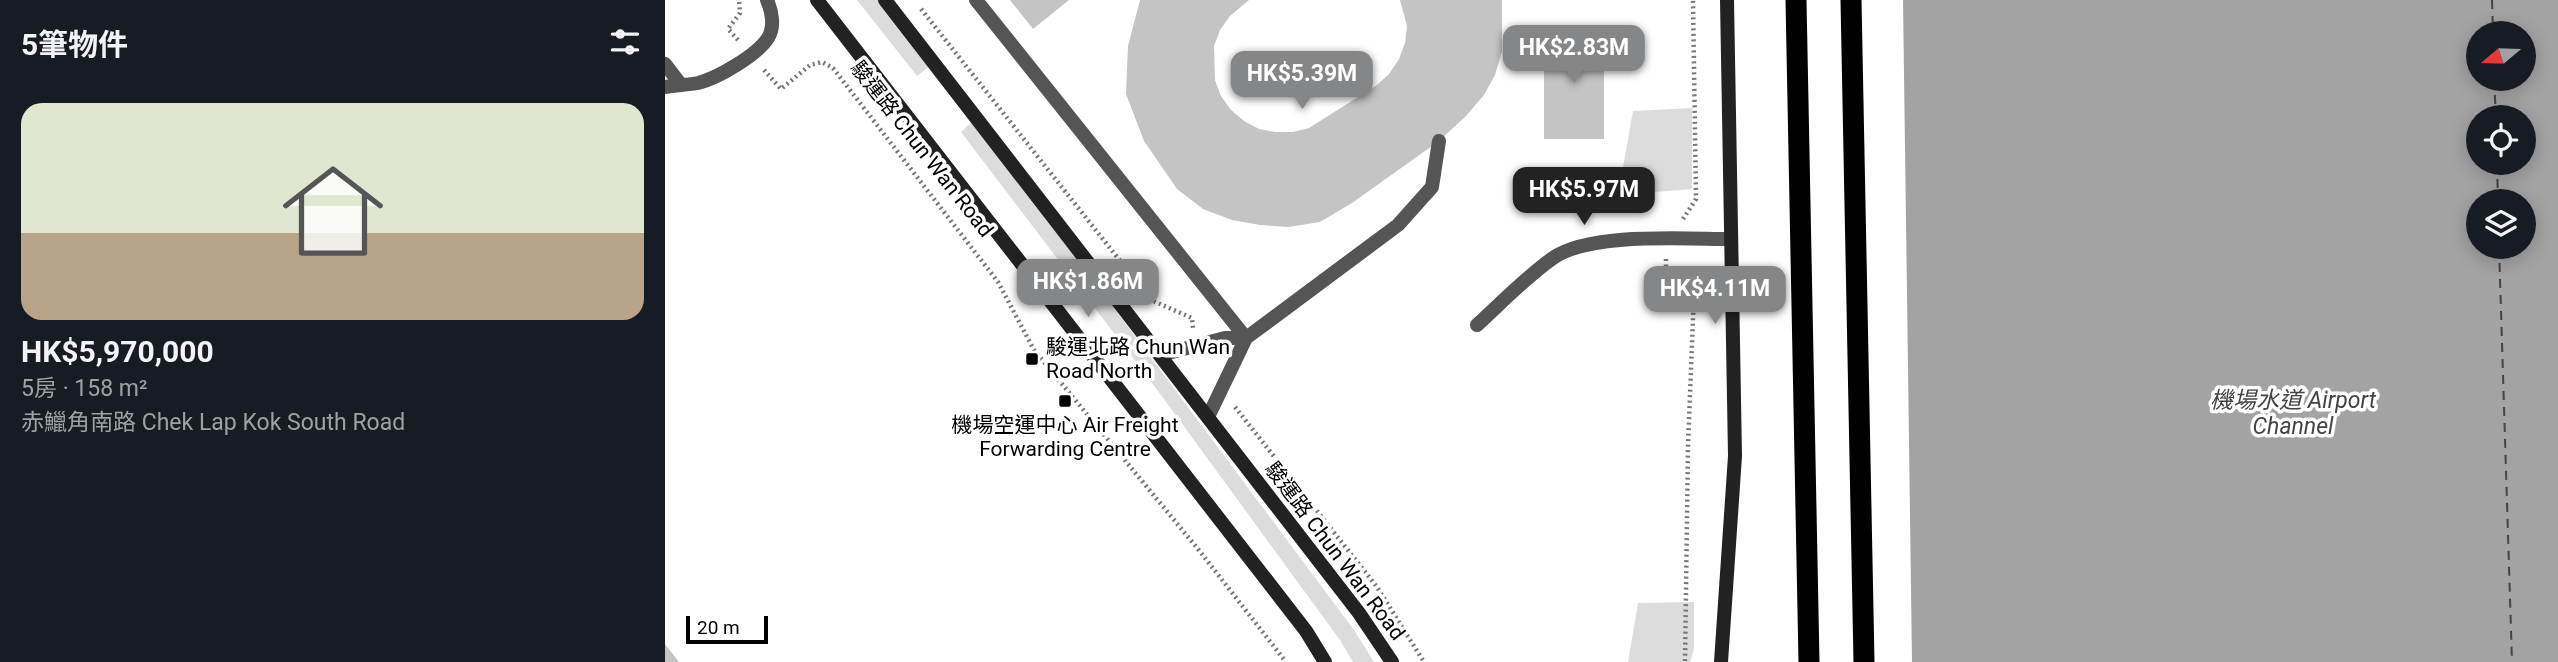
<!DOCTYPE html>
<html lang="zh-TW">
<head>
<meta charset="utf-8">
<style>
	:root { --surface:#171b24; --page:#242831; --text:#f1f3f6; --muted:#9ea1a6; --accent:#858687 }
	body { margin:0; font-family:Roboto,"Noto Sans TC",sans-serif; background:var(--page); color:var(--text); height:100vh; display:flex; flex-direction:column; font-size:26px; white-space:nowrap }
	* { box-sizing:border-box; margin:0 }
	p { font-size:23px; color:var(--muted) }
	.icon { flex:none; width:38px; height:38px; fill:none; stroke:currentColor; stroke-width:2; stroke-linecap:round; stroke-linejoin:round }
	.map { position:relative; flex:1; overflow:hidden }
	.panel { display:flex; flex-direction:column; background:var(--surface); width:665px }
	.panel>* { flex:none }
	.needle { width:46px; rotate:251deg }
	.fabs { position:absolute; left:1801px; top:21px; display:grid; gap:14px }
	.fabs a { display:grid; place-items:center; width:70px; height:70px; border-radius:50%; background:var(--surface); box-shadow:0 4px 18px #0003; font-size:35px }
	.scale { position:absolute; left:21px; bottom:18px; width:82px; box-sizing:border-box; padding-left:7px; border:4px solid #000; border-top:0; font-size:19px; line-height:24px; white-space:nowrap; color:#000; -webkit-text-stroke:5px #fff; paint-order:stroke }
	.price { position:absolute; translate:-50% -60px; padding:0 16px; border-radius:14px; background:var(--accent); color:#fff; font-size:23px; line-height:46px; filter:drop-shadow(0 2px 4px #0008) }
	.price::after { content:''; position:absolute; left:50%; top:42px; width:21px; height:16px; margin-left:-10px; background:inherit; clip-path:polygon(0 0,100% 0,50% 100%) }
	.price.active { background:#222; color:#fff }
	ul { padding:0; list-style:none }
	li { display:grid; align-content:center; gap:14px; height:371px; padding:0 21px }
	li span { display:grid; place-items:center; height:217px; border-radius:21px; color:#555 }
	li>.icon { margin-inline-start:auto }
	span .icon { width:126px; height:126px; fill:#fffc; stroke-width:1 }
	li b { font-size:30px }
	h2 { display:flex; justify-content:space-between; align-items:center; height:84px; padding:0 21px; font-size:30px }
	main { display:flex; flex:1; min-height:0 }
	.map>svg:first-child { display:block }
	.green { fill:#dcdcdc }
	.water { fill:#a3a3a3; fill-rule:evenodd }
	.pier { fill:#fff }
	.lines { fill:none; stroke-linecap:round; stroke-linejoin:round }
	.ferry { stroke:#444; stroke-width:2; stroke-dasharray:9 7; stroke-linecap:butt }
	.building { fill:#c4c4c4 }
	.path { stroke:#777; stroke-width:4.5; stroke-dasharray:2 3.5; stroke-linecap:butt }
	.lane { stroke:#555; stroke-width:14 }
	.street { stroke:#555; stroke-width:14 }
	.secondary { stroke:#222; stroke-width:14 }
	.highway { stroke:#000; stroke-width:21 }
	.poi-dot { fill:#000; stroke:#fff; stroke-width:2.5 }
	.labels { text-anchor:middle; dominant-baseline:central; stroke-width:7; stroke-linejoin:round; paint-order:stroke }
	.street-label { font-size:21px; fill:#000; stroke:#fff }
	.poi-label { font-size:21px; fill:#000; stroke:#fff; text-anchor:start }
	.water-label { font-size:23px; font-style:italic; fill:#444; stroke:#fff }
</style>
</head>
<body>
<main>
<section class="panel">
<h2>5筆物件<svg class="icon" aria-label="filters" viewBox="0 0 24 24"><path d="M4 7h16M4 17h16"/><circle cx="9" cy="7" r="2"/><circle cx="15" cy="17" r="2"/></svg></h2>
<ul>
<li><span style="background:linear-gradient(#dfe7d0 60%,#b9a48a 0)"><svg class="icon" aria-label="home" viewBox="0 0 24 24"><path d="M3 11l9-7 9 7M6 9v11h12V9"/></svg></span><div><b>HK$5,970,000</b><p>5房 · 158 m²</p><p>赤鱲角南路 Chek Lap Kok South Road</p></div></li>
</ul>
</section>
<div class="map">
<svg width="1893" height="662" viewBox="0 0 1893 662">
	<rect width="100%" height="100%" fill="#fff"/>
	<path class="green" d="M192 0H221L270 62 252 76Z
		M1027 108V189L953 195 968 111Z
		M309 120 689 630 709 662H688L675 640 496 395 296 132Z
		M1029 602V649L1025 662H963L973 603Z"/>
	<path class="water" d="M1197 0H1893V662H1215ZM1813 33H1858V79H1813ZM1813 117H1858V163H1813ZM1813 201H1858V247H1813Z"/>
	<path class="pier" d="M1193 0H1238L1247 662H1211L1208 471Z"/>
	<g class="lines">
		<path class="ferry" d="M1827 0 1828 33
			M1829 79 1831 117
			M1832 163 1833 201
			M1834 247 1847 662"/>
	</g>
	<path class="building" d="M345 0H404L368 29Z
		M475 0H584L565 16 555 30 549 46 550 80 556 96 566 110 579 121 594 129 610 132H628L644 128 712 85 724 74 734 59 740 43 742 26 735 0H837V51L830 75 819 95 801 116 774 141 687 203 655 222 623 227 595 225 567 220 538 209 512 189 479 141 461 94 463 46Z
		M879 31H939V139H879Z
		M0 644 14 662H0Z"/>
	<g class="lines">
		<path class="path" d="M256 9 486 300 527 318 528 328
			M73 40 63 29 75 13 74 0
			M99 70 116 89 145 65 157 62 168 68 333 282 369 350 533 549 621 662
			M1018 219 1031 199 1028 0
			M1001 259V266L1014 275 1029 293 1023 446 1020 662
			M570 407 712 587 759 662"/>
		<path class="lane" d="M311 0 581 338
			M0 64 16 85
			M0 87C11 85 23 85 33 83 53 78 92 55 103 38 110 27 107 11 102 0
			M496 355 560 338H581
			M543 417 581 338 733 225 767 187 774 141"/>
		<path class="street" d="M812 325C836 303 861 277 888 258 925 232 1020 239 1066 239"/>
		<path class="secondary" d="M152 0 641 631 660 662
			M220 0 694 613 727 662
			M1056 662 1070 456 1062 0"/>
		<path class="highway" d="M1131 0 1144 662
			M1186 0 1199 662"/>
	</g>
	<g class="poi-dot">
		<rect x="360" y="352" width="14" height="14" rx="3.5"/>
		<rect x="393" y="394" width="14" height="14" rx="3.5"/>
	</g>
	<g class="labels">
		<g class="street-label">
			<text transform="translate(257 149) rotate(52)">駿運路 Chun Wan Road</text>
			<text transform="translate(670 551) rotate(53)">駿運路 Chun Wan Road</text>
		</g>
		<g class="poi-label">
			<text x="381" y="347">駿運北路 Chun Wan<tspan x="381" dy="24">Road North</tspan></text>
			<text x="400" y="425" text-anchor="middle">機場空運中心 Air Freight<tspan x="400" dy="24">Forwarding Centre</tspan></text>
		</g>
		<g class="water-label">
			<text x="1628" y="400">機場水道 Airport<tspan x="1628" dy="26">Channel</tspan></text>
		</g>
	</g>
</svg>
<div class="fabs">
<a><svg class="needle" viewBox="-14 -14 28 28"><path d="M0-13l5 13h-10z" fill="#e53935"/><path d="M0 13l5-13h-10z" fill="#9ea1a6"/></svg></a>
<a><svg class="icon" aria-label="locate" viewBox="0 0 24 24"><circle cx="12" cy="12" r="6"/><path d="M12 2v4M12 18v4M2 12h4M18 12h4"/></svg></a>
<a><svg class="icon" aria-label="layers" viewBox="0 0 24 24"><path d="M12 4l9 5-9 5-9-5zM3 14l9 5 9-5"/></svg></a>
</div>
<div class="scale">20 m</div>
<b class="price" style="left:909px;top:85px">HK$2.83M</b>
<b class="price" style="left:637px;top:111px">HK$5.39M</b>
<b class="price active" style="left:919px;top:227px">HK$5.97M</b>
<b class="price" style="left:423px;top:319px">HK$1.86M</b>
<b class="price" style="left:1050px;top:326px">HK$4.11M</b>
</div>
</main>
</body>
</html>
